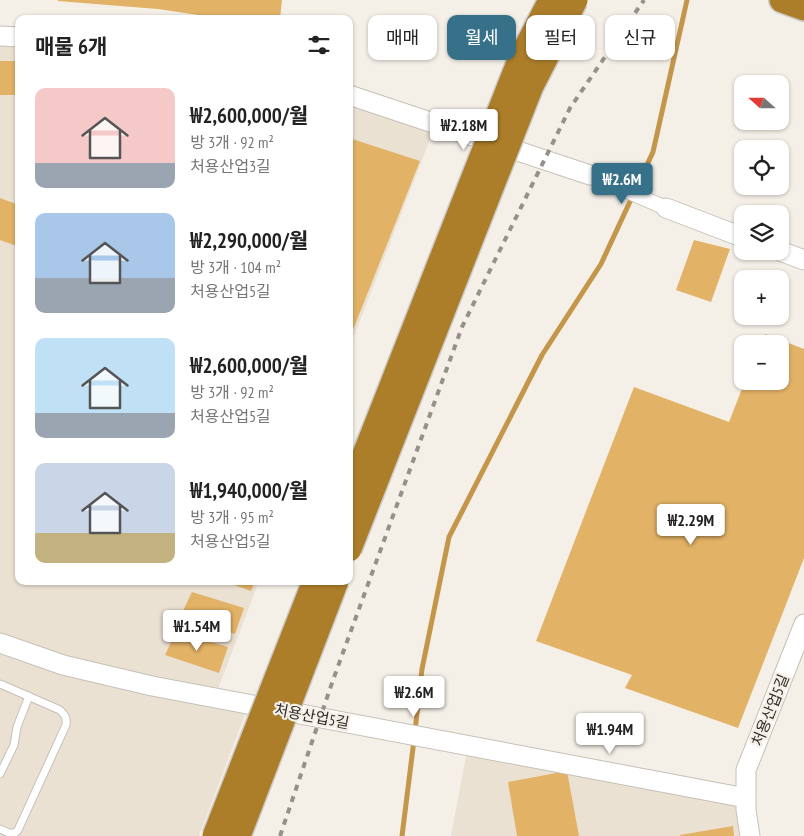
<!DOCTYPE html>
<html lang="ko">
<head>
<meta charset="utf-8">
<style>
	:root { --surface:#fff; --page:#f2f2f2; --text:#222; --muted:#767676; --accent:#367189 }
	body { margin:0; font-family:"PT Sans Narrow","Noto Sans KR",sans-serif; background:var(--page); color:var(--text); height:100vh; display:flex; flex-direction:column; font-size:19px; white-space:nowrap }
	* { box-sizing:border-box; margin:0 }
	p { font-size:16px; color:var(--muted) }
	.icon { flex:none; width:28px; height:28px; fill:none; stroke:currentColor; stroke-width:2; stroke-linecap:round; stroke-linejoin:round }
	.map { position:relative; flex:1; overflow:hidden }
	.side { position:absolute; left:15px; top:15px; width:338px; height:570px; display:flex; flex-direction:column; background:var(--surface); border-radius:10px; box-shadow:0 1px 4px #0004 }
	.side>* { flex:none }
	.guide { position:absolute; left:368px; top:15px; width:361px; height:45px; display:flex; gap:10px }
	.needle { width:32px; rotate:291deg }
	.buttons { position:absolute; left:734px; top:75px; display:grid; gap:10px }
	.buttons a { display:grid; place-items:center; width:55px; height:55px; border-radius:10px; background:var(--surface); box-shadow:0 1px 4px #0004; font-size:25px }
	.price { position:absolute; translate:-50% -42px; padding:0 11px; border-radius:5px; background:#fff; color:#222; font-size:16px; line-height:32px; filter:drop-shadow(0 1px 2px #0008) }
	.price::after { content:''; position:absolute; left:50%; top:30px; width:15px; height:11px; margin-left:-8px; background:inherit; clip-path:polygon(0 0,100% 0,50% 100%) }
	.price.active { background:var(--accent); color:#fff }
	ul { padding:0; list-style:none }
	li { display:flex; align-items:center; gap:15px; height:125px; padding:0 20px }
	li span { display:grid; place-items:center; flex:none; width:140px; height:100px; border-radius:10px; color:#555 }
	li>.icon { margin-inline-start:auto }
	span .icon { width:60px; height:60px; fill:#fffc; stroke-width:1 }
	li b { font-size:21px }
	h2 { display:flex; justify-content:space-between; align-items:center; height:60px; padding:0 20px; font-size:21px }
	.pill { padding:0 18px; border-radius:10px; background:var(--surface); box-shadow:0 1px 4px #0004; font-size:18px; line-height:45px }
	.pill.active { background:var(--accent); color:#fff }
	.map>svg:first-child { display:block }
	.built { fill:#ebe1d3 }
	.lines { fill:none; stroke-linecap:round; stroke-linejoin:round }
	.stream { stroke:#c4964a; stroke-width:5 }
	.building { fill:#e2b266 }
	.lane-casing { stroke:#c5c0b8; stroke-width:9 }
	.street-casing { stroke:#c5c0b8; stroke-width:16 }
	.secondary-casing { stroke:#c5c0b8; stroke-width:21 }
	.highway-casing { stroke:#cccccb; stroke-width:28 }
	.lane { stroke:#fff; stroke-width:7 }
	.street { stroke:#fff; stroke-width:14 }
	.secondary { stroke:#fff; stroke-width:19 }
	.highway { stroke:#ad7e2a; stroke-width:25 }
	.rail { stroke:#94918b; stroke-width:4; stroke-dasharray:6 6; stroke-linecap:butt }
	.highway-bridge-casing { stroke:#cccccb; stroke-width:28; stroke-linecap:butt }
	.highway-bridge { stroke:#ad7e2a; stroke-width:25 }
	.labels { text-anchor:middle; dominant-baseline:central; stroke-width:4.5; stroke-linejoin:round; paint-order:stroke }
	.street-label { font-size:15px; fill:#2c2a27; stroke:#f4efe7 }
</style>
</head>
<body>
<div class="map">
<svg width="804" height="836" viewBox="0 0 804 836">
	<rect width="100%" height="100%" fill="#f4efe7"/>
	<path class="built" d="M0 36 19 37V581H259L215 697 249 704 199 836H0Z
		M349 97 436 124 349 349Z
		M468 746 746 798 751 836H451Z"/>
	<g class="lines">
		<path class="stream" d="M415 731 422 669 449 537 542 355 601 264 653 152 687 0
			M402 836 414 740"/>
	</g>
	<path class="building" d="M58 0H282L280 19H225L158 9 58 1Z
		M0 61H19V95H0Z
		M349 138 420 161 349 340Z
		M0 198 19 205V247L0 240Z
		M694 240 730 249 711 302 676 290Z
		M765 334 804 349V558L738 728 625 688 632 675 536 641 634 387 729 422 745 381H780V344H761Z
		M223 581H255L251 591Z
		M192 592 244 608 235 634 181 615Z
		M176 632 228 647 219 673 165 655Z
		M567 771 579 836H517L508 782Z
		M733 826 734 836H680V835Z"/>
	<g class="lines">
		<defs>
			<path id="lane" d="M0 684 60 710C65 715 67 718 66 725L18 830 15 833H9L0 829
				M0 774 14 745 17 727 29 696"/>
			<path id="street" d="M590 175 666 208"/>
			<path id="secondary" d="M0 36 19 37
				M349 95 590 175
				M666 208 742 237
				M780 251 804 260
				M0 643 63 665 152 686 746 798
				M750 836 746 810V770L804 624"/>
			<path id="highway" d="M782 0 804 8"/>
		</defs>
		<use href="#lane" class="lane-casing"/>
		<use href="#street" class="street-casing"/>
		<use href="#secondary" class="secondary-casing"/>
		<use href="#highway" class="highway-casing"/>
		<use href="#lane" class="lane"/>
		<use href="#street" class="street"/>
		<use href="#secondary" class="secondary"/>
		<use href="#highway" class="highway"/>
		<path class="rail" d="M280 836 333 680 462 327 570 108 644 0"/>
		<defs>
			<path id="highway-bridge" d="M349 495 520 60 551 0
				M349 549 531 86 575 0
				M215 836 315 581
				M238 836 336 581"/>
		</defs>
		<use href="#highway-bridge" class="highway-bridge-casing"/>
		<use href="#highway-bridge" class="highway-bridge"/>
	</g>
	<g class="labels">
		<g class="street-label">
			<text transform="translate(770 710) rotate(-68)">처용산업5길</text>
			<text transform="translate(312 716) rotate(11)">처용산업5길</text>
		</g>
	</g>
</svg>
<div class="buttons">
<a><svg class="needle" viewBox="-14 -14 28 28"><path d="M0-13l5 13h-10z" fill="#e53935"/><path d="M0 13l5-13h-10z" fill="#767676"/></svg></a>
<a><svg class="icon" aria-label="locate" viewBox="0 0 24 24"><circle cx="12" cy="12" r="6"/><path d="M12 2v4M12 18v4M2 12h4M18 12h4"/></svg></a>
<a><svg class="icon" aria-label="layers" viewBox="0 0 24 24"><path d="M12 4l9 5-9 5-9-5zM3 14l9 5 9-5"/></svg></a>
<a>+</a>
<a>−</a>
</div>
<b class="price" style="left:464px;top:151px">₩2.18M</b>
<b class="price active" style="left:622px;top:205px">₩2.6M</b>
<b class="price" style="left:691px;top:546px">₩2.29M</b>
<b class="price" style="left:197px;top:652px">₩1.54M</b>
<b class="price" style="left:414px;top:718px">₩2.6M</b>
<b class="price" style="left:610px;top:755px">₩1.94M</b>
<div class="guide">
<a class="pill">매매</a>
<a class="pill active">월세</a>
<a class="pill">필터</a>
<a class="pill">신규</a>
</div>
<section class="side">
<h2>매물 6개<svg class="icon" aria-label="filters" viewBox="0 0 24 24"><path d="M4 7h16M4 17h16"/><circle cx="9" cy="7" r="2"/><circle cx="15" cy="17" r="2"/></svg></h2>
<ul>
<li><span style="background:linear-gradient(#f6c9c9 75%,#9aa5b1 0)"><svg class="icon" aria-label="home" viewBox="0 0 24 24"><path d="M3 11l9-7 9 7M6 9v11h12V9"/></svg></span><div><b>₩2,600,000/월</b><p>방 3개 · 92 m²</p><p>처용산업3길</p></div></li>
<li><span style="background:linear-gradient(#a9c7e8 65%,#9aa5b1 0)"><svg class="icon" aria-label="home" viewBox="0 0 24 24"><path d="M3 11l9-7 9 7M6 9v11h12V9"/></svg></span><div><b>₩2,290,000/월</b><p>방 3개 · 104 m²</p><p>처용산업5길</p></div></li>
<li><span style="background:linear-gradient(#bfe0f5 75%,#9aa5b1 0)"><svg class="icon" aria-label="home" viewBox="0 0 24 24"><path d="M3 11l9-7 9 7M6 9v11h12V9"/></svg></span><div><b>₩2,600,000/월</b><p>방 3개 · 92 m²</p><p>처용산업5길</p></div></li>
<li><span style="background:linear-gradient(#c9d6e8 70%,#c2b280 0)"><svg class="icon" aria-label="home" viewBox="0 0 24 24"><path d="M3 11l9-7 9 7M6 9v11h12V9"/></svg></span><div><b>₩1,940,000/월</b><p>방 3개 · 95 m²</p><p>처용산업5길</p></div></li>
</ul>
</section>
</div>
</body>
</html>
